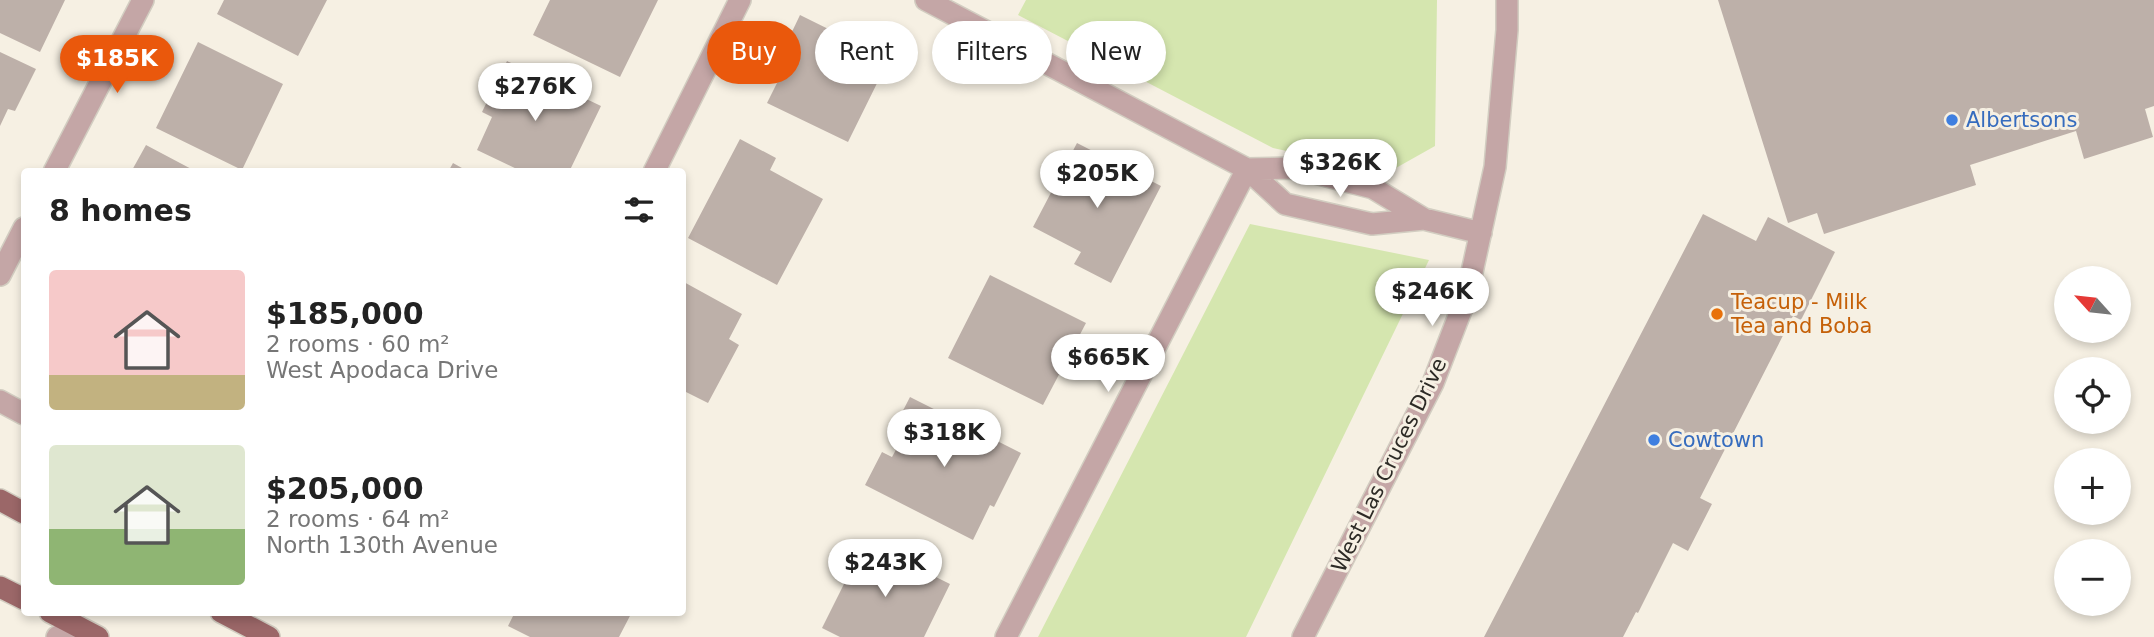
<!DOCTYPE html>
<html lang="en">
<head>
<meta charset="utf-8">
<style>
	:root { --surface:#fff; --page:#f2f2f2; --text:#222; --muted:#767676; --accent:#ea580c }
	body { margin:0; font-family:"DejaVu Sans",sans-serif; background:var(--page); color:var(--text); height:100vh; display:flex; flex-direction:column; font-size:26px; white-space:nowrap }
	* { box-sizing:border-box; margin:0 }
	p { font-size:23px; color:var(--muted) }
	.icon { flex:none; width:38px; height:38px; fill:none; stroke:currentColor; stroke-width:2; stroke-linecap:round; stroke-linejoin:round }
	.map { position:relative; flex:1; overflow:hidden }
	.panel { position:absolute; left:21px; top:168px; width:665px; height:448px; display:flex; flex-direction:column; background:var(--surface); border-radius:7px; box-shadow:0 4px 10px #0003 }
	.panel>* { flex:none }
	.guide { position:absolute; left:707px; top:21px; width:665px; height:63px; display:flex; gap:14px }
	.needle { width:46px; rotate:297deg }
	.tools { position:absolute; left:2054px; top:266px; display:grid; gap:14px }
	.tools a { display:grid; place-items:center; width:77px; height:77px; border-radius:50%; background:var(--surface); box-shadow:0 4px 10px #0003; font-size:35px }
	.price { position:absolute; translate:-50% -60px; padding:0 16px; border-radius:24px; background:#fff; color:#222; font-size:23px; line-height:46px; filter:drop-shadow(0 2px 4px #0008) }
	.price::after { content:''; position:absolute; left:50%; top:42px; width:21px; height:16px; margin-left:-10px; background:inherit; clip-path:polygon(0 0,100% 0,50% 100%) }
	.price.active { background:var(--accent); color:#fff }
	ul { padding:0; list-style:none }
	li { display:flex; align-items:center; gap:21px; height:175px; padding:0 28px }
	li span { display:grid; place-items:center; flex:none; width:196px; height:140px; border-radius:7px; color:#555 }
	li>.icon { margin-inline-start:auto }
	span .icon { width:84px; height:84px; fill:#fffc; stroke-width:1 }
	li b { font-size:30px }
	h2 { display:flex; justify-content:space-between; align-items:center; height:84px; padding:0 28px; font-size:30px }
	.chip { padding:0 24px; border-radius:32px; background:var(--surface); box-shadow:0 4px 10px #0003; font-size:24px; line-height:63px }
	.chip.active { background:var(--accent); color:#fff }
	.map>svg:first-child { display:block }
	.green { fill:#d5e6af }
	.building { fill:#bdb0a9 }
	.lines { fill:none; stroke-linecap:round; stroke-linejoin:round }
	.street-casing { stroke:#d2cdc1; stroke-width:24 }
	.primary-casing { stroke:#d2cdc1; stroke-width:24 }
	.street { stroke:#c4a6a6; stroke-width:21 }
	.primary { stroke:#9b6768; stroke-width:21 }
	.shop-dot { fill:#3f7fe0; stroke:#f6f0e3; stroke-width:2.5 }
	.food-dot { fill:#e8710a; stroke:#f6f0e3; stroke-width:2.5 }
	.labels { text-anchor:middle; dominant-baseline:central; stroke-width:6; stroke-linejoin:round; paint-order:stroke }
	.shop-label { font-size:21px; fill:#366cbe; stroke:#f6f0e3; text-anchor:start }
	.food-label { font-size:21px; fill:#c56008; stroke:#f6f0e3; text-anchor:start }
	.street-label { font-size:21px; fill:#2d2b26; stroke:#f6f0e3 }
</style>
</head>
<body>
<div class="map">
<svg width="2154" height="637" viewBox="0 0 2154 637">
	<rect width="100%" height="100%" fill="#f6f0e3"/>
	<path class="green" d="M1026 0H1437L1435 146 1387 173 1273 148 1018 15Z
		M1250 224 1429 260 1246 637H1038Z"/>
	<path class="building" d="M0 0H65L40 52 0 33Z
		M224 0H327L298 56 217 14Z
		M550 0H658L620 77 533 35Z
		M1718 0H2154V106L2145 109 2153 137 2084 159 2076 131 1970 165 1976 185 1824 234 1817 213 1788 223Z
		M800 15 889 59 848 142 767 103 787 63 779 59Z
		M198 42 283 84 242 170 156 128Z
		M0 52 36 69 15 111 8 109 0 126Z
		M507 61 601 106 569 172H523L477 150 492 117 482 112Z
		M740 139 776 158 770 170 823 199 777 285 688 238Z
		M1077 143 1161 186 1111 283 1074 264 1081 252 1033 227Z
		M146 145 197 172H131Z
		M453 163 469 172H448Z
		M1703 214 1756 241 1768 217 1835 252 1801 320 1793 316 1700 498 1712 504 1688 551 1673 543 1638 613 1636 612 1623 637H1484Z
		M990 275 1086 323 1043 405 948 358Z
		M682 281 742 314 729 339 739 345 708 403 682 390Z
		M910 397 1021 453 994 507 990 505 973 540 865 485 882 452 892 457 904 435 893 430Z
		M865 542 950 584 924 637H840L822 628Z
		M515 612H632L619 637H530L508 626Z"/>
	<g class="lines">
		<defs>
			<path id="street" d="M926 0 1247 169 1285 204 1372 224 1424 219
				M1247 169 1295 168 1373 188 1424 219 1481 233
				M54 172 143 0
				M654 172 740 0
				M0 275 24 228
				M0 401 24 414
				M57 637 77 626
				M1006 637 1247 169
				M1303 637 1433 383 1467 295 1495 167 1507 30V0"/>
			<path id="primary" d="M0 500 24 513
				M0 587 24 599
				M50 612 98 637
				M221 612 269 637"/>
		</defs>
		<use href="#street" class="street-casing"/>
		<use href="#primary" class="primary-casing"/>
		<use href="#street" class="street"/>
		<use href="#primary" class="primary"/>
	</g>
	<g class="shop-dot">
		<circle cx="1952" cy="120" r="7"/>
		<circle cx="1654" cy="440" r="7"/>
	</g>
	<circle class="food-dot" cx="1717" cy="314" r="7"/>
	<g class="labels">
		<g class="shop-label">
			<text x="1966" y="120">Albertsons</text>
			<text x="1668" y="440">Cowtown</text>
		</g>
		<g class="food-label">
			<text x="1731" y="302">Teacup - Milk<tspan x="1731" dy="24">Tea and Boba</tspan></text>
		</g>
		<g class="street-label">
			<text transform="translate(1389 465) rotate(-64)">West Las Cruces Drive</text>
		</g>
	</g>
</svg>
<div class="tools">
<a><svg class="needle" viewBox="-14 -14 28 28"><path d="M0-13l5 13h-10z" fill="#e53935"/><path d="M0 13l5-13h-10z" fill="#767676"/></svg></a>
<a><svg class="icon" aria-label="locate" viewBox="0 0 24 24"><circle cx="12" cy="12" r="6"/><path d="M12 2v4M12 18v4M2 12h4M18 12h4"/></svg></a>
<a>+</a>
<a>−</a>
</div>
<b class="price active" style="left:117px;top:95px">$185K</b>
<b class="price" style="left:535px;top:123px">$276K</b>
<b class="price" style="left:1340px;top:199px">$326K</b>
<b class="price" style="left:1097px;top:210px">$205K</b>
<b class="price" style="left:1432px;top:328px">$246K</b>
<b class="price" style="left:1108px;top:394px">$665K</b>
<b class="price" style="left:944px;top:469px">$318K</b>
<b class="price" style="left:885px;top:599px">$243K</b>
<div class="guide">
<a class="chip active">Buy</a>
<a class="chip">Rent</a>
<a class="chip">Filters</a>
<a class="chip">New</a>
</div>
<section class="panel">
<h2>8 homes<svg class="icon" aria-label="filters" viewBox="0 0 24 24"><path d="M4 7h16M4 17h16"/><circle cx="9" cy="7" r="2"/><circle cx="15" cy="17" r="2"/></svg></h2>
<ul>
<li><span style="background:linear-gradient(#f6c9c9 75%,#c2b280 0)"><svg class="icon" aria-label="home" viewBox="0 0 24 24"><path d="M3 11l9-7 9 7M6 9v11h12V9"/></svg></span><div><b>$185,000</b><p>2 rooms · 60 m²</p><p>West Apodaca Drive</p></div></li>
<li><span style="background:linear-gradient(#dfe7d0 60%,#8fb573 0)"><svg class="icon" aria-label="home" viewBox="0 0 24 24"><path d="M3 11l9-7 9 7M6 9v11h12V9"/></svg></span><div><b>$205,000</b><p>2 rooms · 64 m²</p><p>North 130th Avenue</p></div></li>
</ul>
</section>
</div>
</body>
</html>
